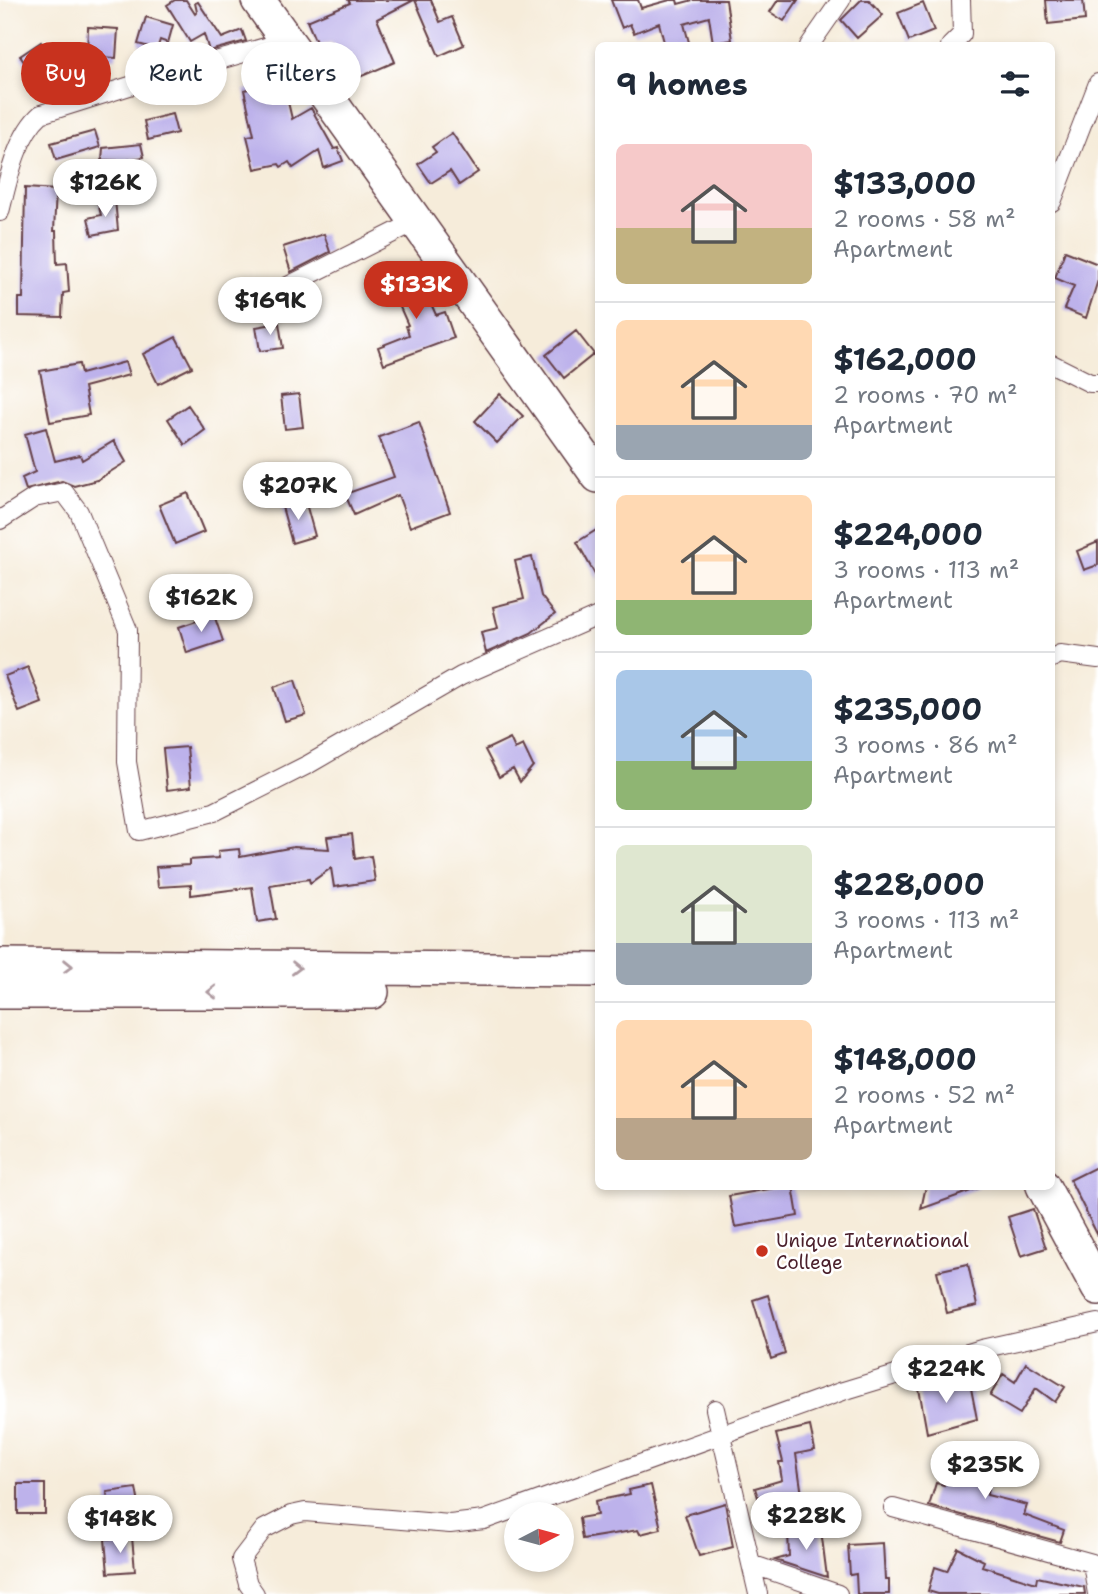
<!DOCTYPE html>
<html lang="en">
<head>
<meta charset="utf-8">
<style>
	:root { --surface:#fff; --page:#f2f2f3; --text:#1f2937; --muted:#747a83; --line:#e0e1e3; --accent:#c8321e }
	body { margin:0; font-family:"Shantell Sans",sans-serif; background:var(--page); color:var(--text); height:100vh; display:flex; flex-direction:column; font-size:26px; white-space:nowrap }
	* { box-sizing:border-box; margin:0 }
	p { font-size:23px; color:var(--muted) }
	.icon { flex:none; width:38px; height:38px; fill:none; stroke:currentColor; stroke-width:2; stroke-linecap:round; stroke-linejoin:round }
	.map { position:relative; flex:1; overflow:hidden }
	.panel { position:absolute; left:595px; top:42px; width:460px; height:1148px; display:flex; flex-direction:column; background:var(--surface); border-radius:10px; box-shadow:0 4px 10px #0003 }
	.panel>* { flex:none }
	.hud { position:absolute; left:21px; top:42px; width:469px; height:63px; display:flex; gap:14px }
	.needle { width:46px; rotate:84deg }
	.buttons { position:absolute; left:504px; top:1502px; display:grid; gap:14px }
	.buttons a { display:grid; place-items:center; width:70px; height:70px; border-radius:50%; background:var(--surface); box-shadow:0 4px 10px #0003; font-size:35px }
	.price { position:absolute; translate:-50% -60px; padding:0 16px; border-radius:24px; background:#fff; color:#222; font-size:23px; line-height:46px; filter:drop-shadow(0 2px 4px #0008) }
	.price::after { content:''; position:absolute; left:50%; top:42px; width:21px; height:16px; margin-left:-10px; background:inherit; clip-path:polygon(0 0,100% 0,50% 100%) }
	.price.on { background:var(--accent); color:#fff }
	ul { padding:0; list-style:none }
	li { display:flex; align-items:center; gap:21px; height:175px; padding:0 21px }
	li+li { border-top:2px solid var(--line) }
	li span { display:grid; place-items:center; flex:none; width:196px; height:140px; border-radius:10px; color:#555 }
	li>.icon { margin-inline-start:auto }
	span .icon { width:84px; height:84px; fill:#fffc; stroke-width:1 }
	li b { font-size:30px }
	h2 { display:flex; justify-content:space-between; align-items:center; height:84px; padding:0 21px; font-size:30px }
	.pill { padding:0 24px; border-radius:32px; background:var(--surface); box-shadow:0 4px 10px #0003; font-size:24px; line-height:63px }
	.pill.on { background:var(--accent); color:#fff }
	.map>svg:first-child { display:block }
	.building { fill:#bdb2eb }
	.lines { fill:none; stroke-linecap:round; stroke-linejoin:round }
	.street-casing { stroke:#643e45; stroke-width:20 }
	.highway-casing { stroke:#643e45; stroke-width:36 }
	.street { stroke:#fff; stroke-width:18 }
	.highway { stroke:#fff; stroke-width:33 }
	.oneway { stroke:#ae9aa0 }
	.poi-dot { fill:#c8321e; stroke:#fff; stroke-width:2.5 }
	.labels { text-anchor:middle; dominant-baseline:central; stroke-width:5; stroke-linejoin:round; paint-order:stroke }
	.poi-label { font-size:19px; fill:#4a1f2b; stroke:#fff; text-anchor:start }
</style>
</head>
<body>
<div class="map">
<svg width="1098" height="1594" viewBox="0 0 1098 1594">
	<rect width="100%" height="100%" fill="#fff"/>
	<filter id="ink" filterUnits="userSpaceOnUse"><feTurbulence type="fractalNoise" baseFrequency=".0143" numOctaves="2"/><feDisplacementMap in="SourceGraphic" scale="14" xChannelSelector="R" yChannelSelector="G"/><feConvolveMatrix kernelMatrix="1 2 1 2 8 2 1 2 1" color-interpolation-filters="sRGB"/></filter>
	<filter id="wash" filterUnits="userSpaceOnUse"><feTurbulence type="fractalNoise" baseFrequency=".00686" numOctaves="4" result="noise"/><feDisplacementMap in="SourceGraphic" scale="28" xChannelSelector="R" yChannelSelector="G"/><feGaussianBlur stdDeviation="1.57" result="paint"/><feColorMatrix in="noise" values="0 0 0 0 0 0 0 0 0 0 0 0 0 0 0 0 0 1.4 0 .05"/><feComposite in="paint" operator="in"/></filter>
	<g filter="url(#wash)">
		<rect width="100%" height="100%" fill="#f6ecda"/>
		<g id="blocks">
			<path class="building" d="M175 0H186L195 14 197 12 195 3 198 2 222 38 242 30 246 41 209 51 204 34 190 42 167 5Z
				M348 0H414L377 19 395 62 348 82 331 42 318 47 307 21 350 3Z
				M415 0H431L440 22 452 17 464 45 439 56Z
				M611 0H638L641 8 670 0H677L678 4 693 0H726L732 40 713 43 709 17 684 24 690 46H665L659 23 634 33 630 24 622 28Z
				M778 0H798L784 21 770 12Z
				M861 0H869L883 15 857 38 841 20Z
				M1046 0H1083L1085 20 1048 24Z
				M923 3 934 31 909 41 898 13Z
				M146 17 173 25 168 43 160 40 157 49 138 44Z
				M88 27 118 29 116 58 87 56Z
				M41 42 62 73 41 87 20 56Z
				M283 81 292 119 311 108 334 149 338 148 343 161 324 168 319 151 293 168 289 162 281 167 279 164 255 169 247 136 254 135 244 90Z
				M172 114 177 133 148 140 144 121Z
				M95 131 100 147 56 160 51 143Z
				M452 133 478 172 459 185 450 171 431 183 418 164 436 152 432 147Z
				M141 144 144 157 122 161 102 160 103 148Z
				M25 188 56 190 54 231H56L57 264 67 263 69 292 63 293 62 317 19 316V298H23Z
				M115 200 118 230 92 235 88 218 101 215 98 203Z
				M324 234 330 252 291 272 283 247Z
				M1065 251 1098 264V280L1086 318 1064 309 1074 286 1055 278Z
				M417 272 436 315 445 312 454 338 384 364 378 347 409 335 406 326 408 325 390 285Z
				M279 323 283 348 260 351 256 327Z
				M576 331 594 354 564 378 546 355Z
				M176 337 192 367 158 384 143 354Z
				M125 362 129 375 84 387 89 415 50 422 40 371 79 364 81 374Z
				M299 394 303 427 285 429 281 396Z
				M500 394 523 416 497 443 475 421Z
				M188 405 205 430 185 445 168 419Z
				M419 422 450 512 410 527 398 495 354 515 345 494 394 477 379 437Z
				M46 428 55 461 80 455 82 460 114 441 126 462 97 480 74 486 62 481 26 490 22 478 35 472 25 434Z
				M188 493 204 532 175 544 159 505Z
				M305 500 315 536 292 543 282 507Z
				M598 529V580L577 542Z
				M1098 542V565L1084 570 1077 551Z
				M532 557 541 596 555 614 531 633 486 653 481 632 498 628 493 607 524 599 515 561Z
				M214 615 223 641 187 653 179 627Z
				M28 667 42 703 19 712 5 676Z
				M295 680 306 715 285 721 274 687Z
				M510 738 515 749 523 745 533 766 520 782 513 769 499 777 485 750Z
				M187 747 191 787 167 790 163 749Z
				M352 834 355 859 371 856 375 881 334 887 331 868 310 883 309 879 270 885 276 919 257 922 252 887 191 895V885L158 887 156 867 189 865V860L219 858 218 851 239 849 240 857 294 847 329 849 327 837Z
				M1098 1166V1236L1070 1180Z
				M786 1186H793L798 1216 735 1227 729 1196Z
				M926 1186H979V1188L921 1209Z
				M1033 1209 1046 1248 1021 1256 1008 1217Z
				M968 1264 977 1306 947 1313 937 1271Z
				M768 1295 785 1354 771 1359 753 1300Z
				M1026 1363 1065 1387 1055 1402 1036 1388 1020 1414 990 1396 1003 1374 1015 1382Z
				M941 1379 943 1388 970 1383 977 1419 927 1433 918 1383Z
				M810 1426 815 1450 796 1454 802 1495 780 1499 786 1520 767 1526 755 1488 782 1480 779 1462H783L776 1434Z
				M947 1460 990 1465 987 1495 1027 1505 1024 1515 1064 1530 1060 1542 929 1506 936 1483 944 1485Z
				M18 1484H45V1514H18Z
				M651 1485 661 1529 640 1534 638 1530 582 1539 579 1518 597 1515 595 1501 630 1494 629 1490Z
				M136 1488 140 1510 110 1514 107 1492Z
				M841 1497 844 1519 814 1523 811 1502Z
				M725 1503 733 1547 699 1556 685 1515Z
				M821 1530 827 1577 775 1560 789 1556 788 1532Z
				M132 1537 135 1571 108 1573 105 1539Z
				M883 1543 885 1580H889V1594H857L856 1574 850 1575 848 1545Z
				M958 1548 984 1561 982 1566 1036 1583 1037 1577 1084 1587 1085 1594H938L928 1591 935 1567 947 1571Z"/>
		</g>
	</g>
	<g filter="url(#ink)">
		<use href="#blocks" fill-opacity="0" stroke="#643e45" stroke-width="2"/>
		<g class="lines">
			<defs>
				<path id="street" d="M809 46 841 0
					M950 46 962 34 961 0
					M1052 202 1098 83
					M0 212C8 181 16 136 41 114L155 78 287 41
					M262 299 415 222
					M1052 364 1090 383H1098
					M0 520 34 498 64 492 79 512 128 630 127 762 139 831 214 812 309 764 461 676 598 616
					M1052 658 1060 654 1098 659
					M715 1409 758 1594
					M893 1508 1092 1563 1097 1594
					M751 1564 838 1594
					M255 1594 248 1584 241 1559 264 1529 291 1515 305 1512 450 1524 484 1520 843 1391 981 1349 1098 1323"/>
				<path id="highway" d="M258 0 598 476
					M0 965 598 970
					M0 992H372
					M1043 1186 1098 1288"/>
			</defs>
			<use href="#street" class="street-casing"/>
			<use href="#highway" class="highway-casing"/>
			<use href="#street" class="street"/>
			<use href="#highway" class="highway"/>
		</g>
		<defs><path id="oneway-chevron" d="M-2-3.5L2.5 0L-2 3.5" fill="none" stroke-width="1.6" stroke-linecap="round" stroke-linejoin="round" transform="scale(1.75)"/></defs>
		<g class="oneway">
			<use href="#oneway-chevron" transform="translate(68 966) rotate(1)"/>
			<use href="#oneway-chevron" transform="translate(296 968) rotate(1)"/>
			<use href="#oneway-chevron" transform="translate(212 992) rotate(-180)"/>
		</g>
	</g>
	<circle class="poi-dot" cx="762" cy="1251" r="7"/>
	<g class="labels">
		<g class="poi-label">
			<text x="776" y="1240">Unique International<tspan x="776" dy="22">College</tspan></text>
		</g>
	</g>
</svg>
<div class="buttons">
<a><svg class="needle" viewBox="-14 -14 28 28"><path d="M0-13l5 13h-10z" fill="#e53935"/><path d="M0 13l5-13h-10z" fill="#747a83"/></svg></a>
</div>
<b class="price" style="left:105px;top:219px">$126K</b>
<b class="price on" style="left:416px;top:321px">$133K</b>
<b class="price" style="left:270px;top:337px">$169K</b>
<b class="price" style="left:298px;top:522px">$207K</b>
<b class="price" style="left:201px;top:634px">$162K</b>
<b class="price" style="left:946px;top:1405px">$224K</b>
<b class="price" style="left:985px;top:1501px">$235K</b>
<b class="price" style="left:806px;top:1552px">$228K</b>
<b class="price" style="left:120px;top:1555px">$148K</b>
<div class="hud">
<a class="pill on">Buy</a>
<a class="pill">Rent</a>
<a class="pill">Filters</a>
</div>
<section class="panel">
<h2>9 homes<svg class="icon" aria-label="filters" viewBox="0 0 24 24"><path d="M4 7h16M4 17h16"/><circle cx="9" cy="7" r="2"/><circle cx="15" cy="17" r="2"/></svg></h2>
<ul>
<li><span style="background:linear-gradient(#f6c9c9 60%,#c2b280 0)"><svg class="icon" aria-label="home" viewBox="0 0 24 24"><path d="M3 11l9-7 9 7M6 9v11h12V9"/></svg></span><div><b>$133,000</b><p>2 rooms · 58 m²</p><p>Apartment</p></div></li>
<li><span style="background:linear-gradient(#ffd9b3 75%,#9aa5b1 0)"><svg class="icon" aria-label="home" viewBox="0 0 24 24"><path d="M3 11l9-7 9 7M6 9v11h12V9"/></svg></span><div><b>$162,000</b><p>2 rooms · 70 m²</p><p>Apartment</p></div></li>
<li><span style="background:linear-gradient(#ffd9b3 75%,#8fb573 0)"><svg class="icon" aria-label="home" viewBox="0 0 24 24"><path d="M3 11l9-7 9 7M6 9v11h12V9"/></svg></span><div><b>$224,000</b><p>3 rooms · 113 m²</p><p>Apartment</p></div></li>
<li><span style="background:linear-gradient(#a9c7e8 65%,#8fb573 0)"><svg class="icon" aria-label="home" viewBox="0 0 24 24"><path d="M3 11l9-7 9 7M6 9v11h12V9"/></svg></span><div><b>$235,000</b><p>3 rooms · 86 m²</p><p>Apartment</p></div></li>
<li><span style="background:linear-gradient(#dfe7d0 70%,#9aa5b1 0)"><svg class="icon" aria-label="home" viewBox="0 0 24 24"><path d="M3 11l9-7 9 7M6 9v11h12V9"/></svg></span><div><b>$228,000</b><p>3 rooms · 113 m²</p><p>Apartment</p></div></li>
<li><span style="background:linear-gradient(#ffd9b3 70%,#b9a48a 0)"><svg class="icon" aria-label="home" viewBox="0 0 24 24"><path d="M3 11l9-7 9 7M6 9v11h12V9"/></svg></span><div><b>$148,000</b><p>2 rooms · 52 m²</p><p>Apartment</p></div></li>
</ul>
</section>
</div>
</body>
</html>
